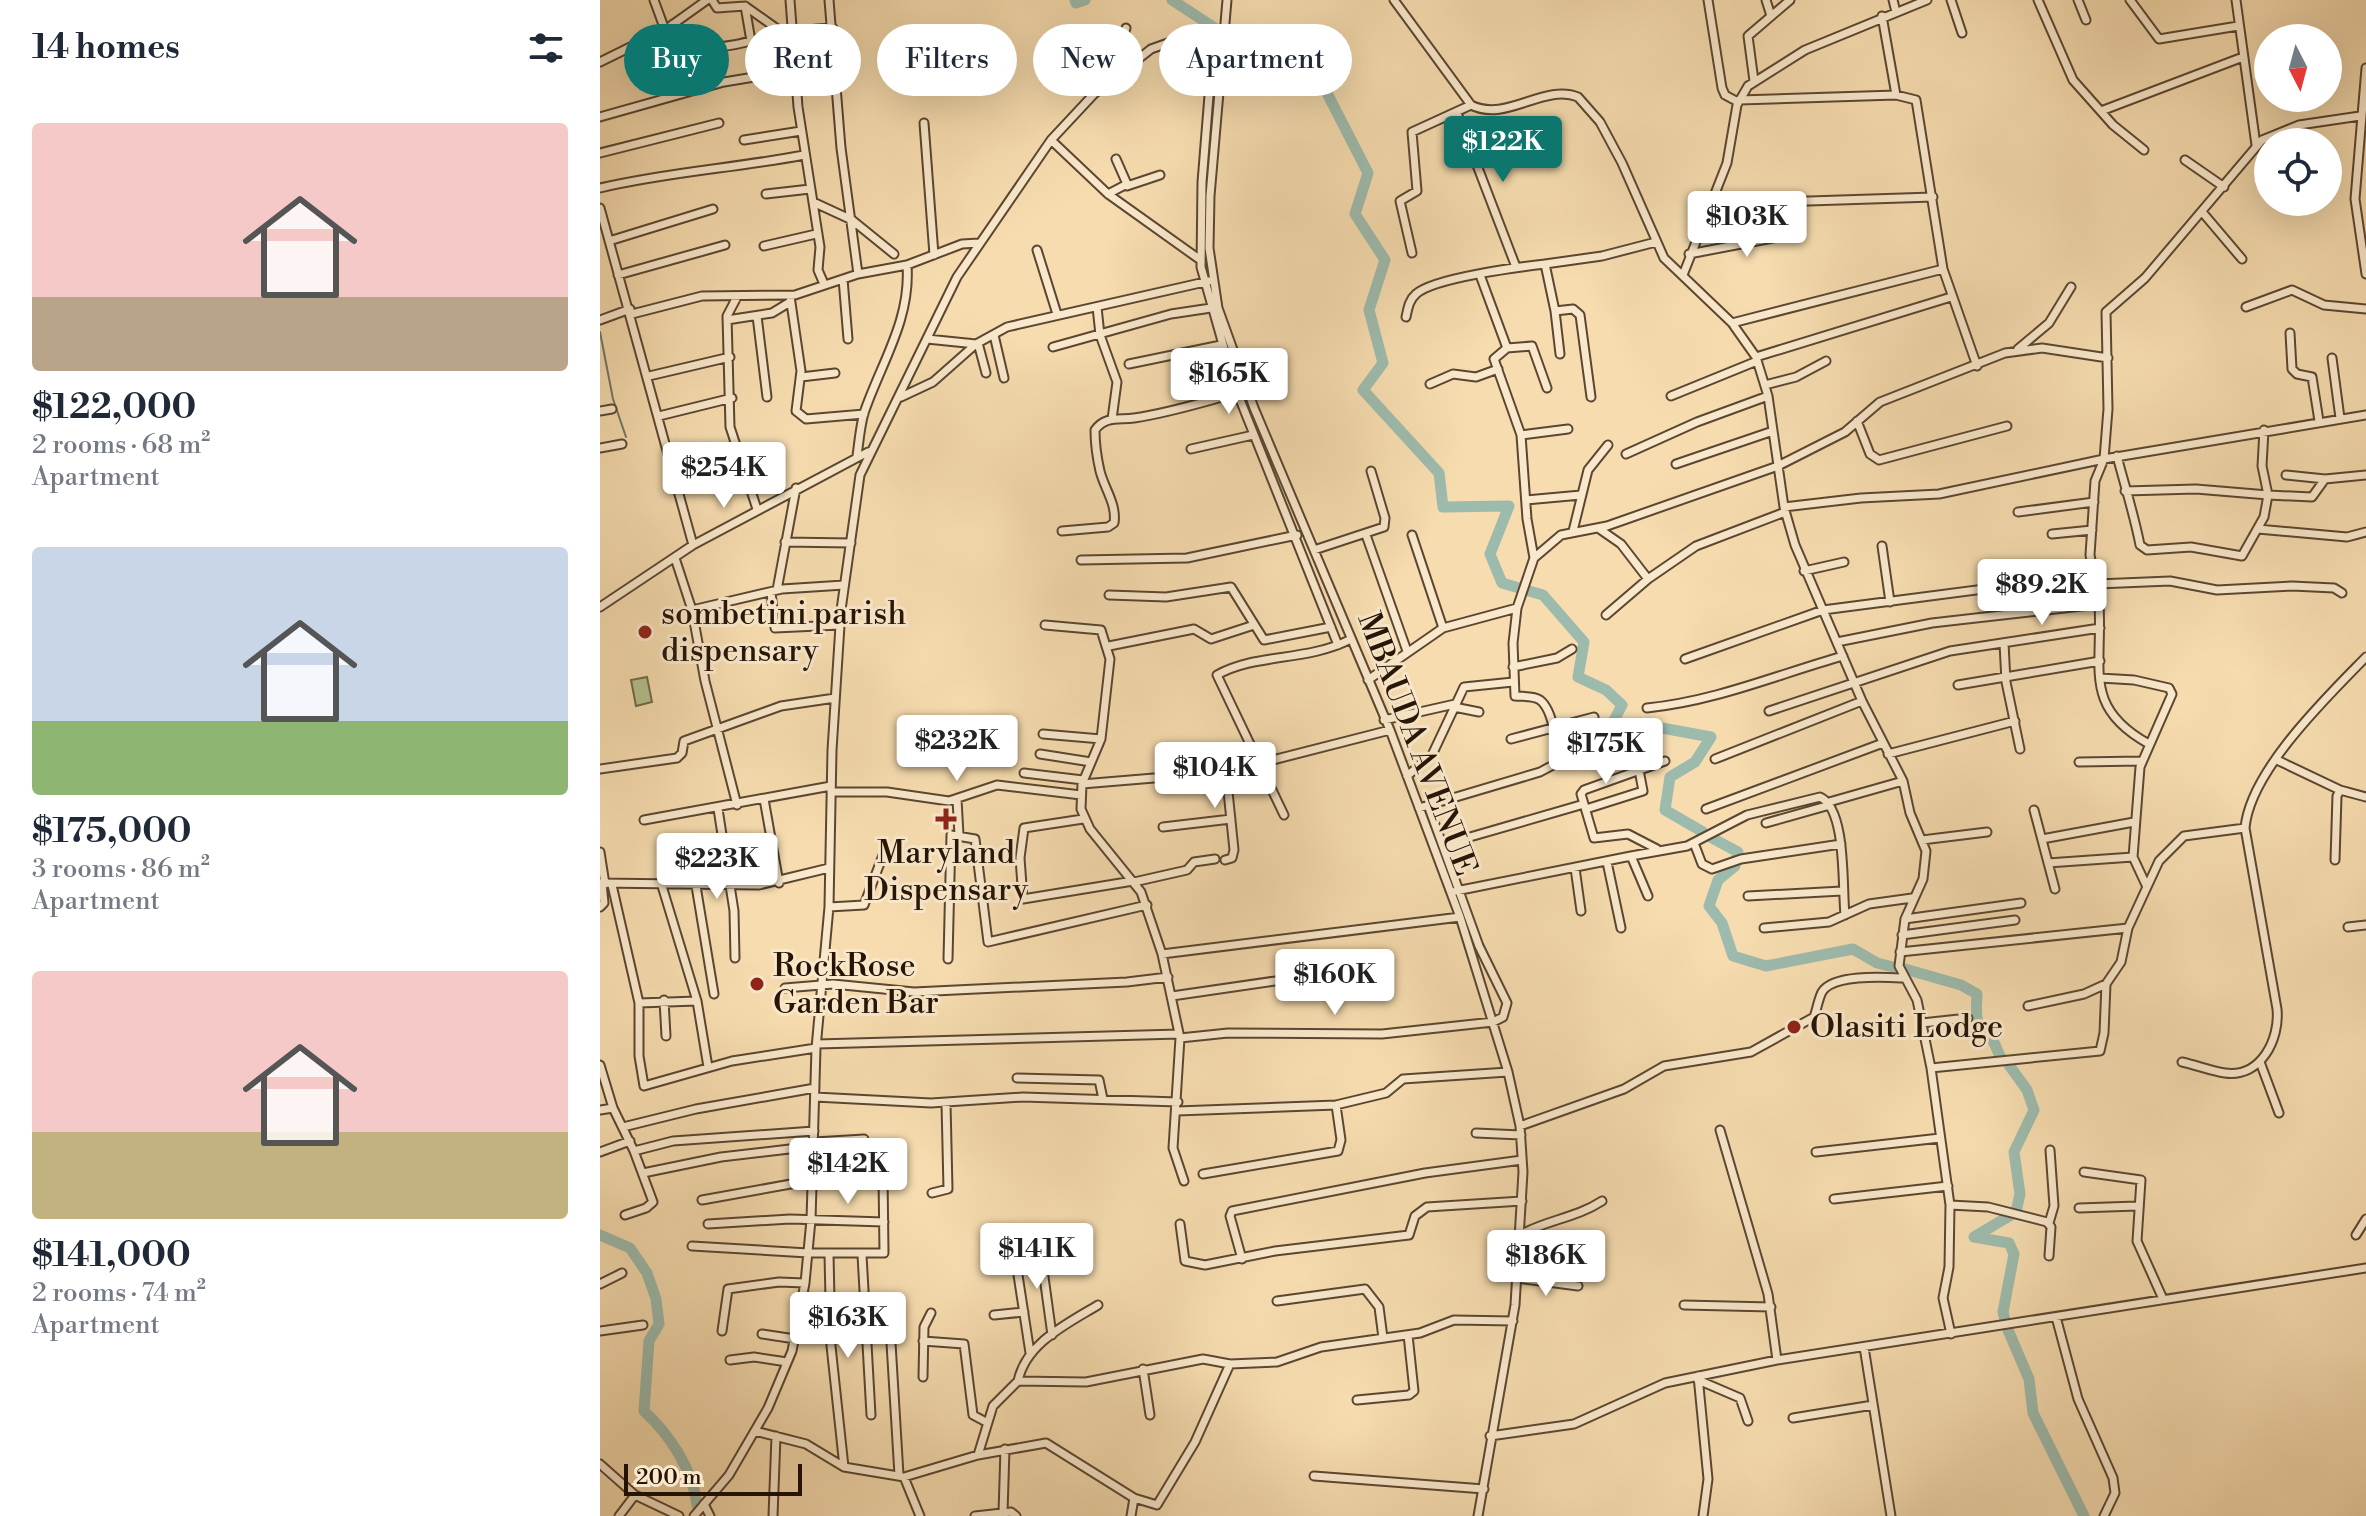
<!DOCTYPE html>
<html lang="en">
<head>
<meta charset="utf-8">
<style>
	:root { --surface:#fff; --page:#f6f6f7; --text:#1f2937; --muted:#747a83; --accent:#0f766e }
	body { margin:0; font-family:"Libre Bodoni",serif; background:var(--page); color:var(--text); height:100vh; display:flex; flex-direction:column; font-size:30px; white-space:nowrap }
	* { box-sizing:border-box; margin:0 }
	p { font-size:26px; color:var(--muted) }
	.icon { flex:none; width:44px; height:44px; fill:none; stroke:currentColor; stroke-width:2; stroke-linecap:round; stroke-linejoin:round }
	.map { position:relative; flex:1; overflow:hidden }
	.details { display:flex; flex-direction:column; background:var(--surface); width:600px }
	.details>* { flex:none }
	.guide { position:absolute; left:24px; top:24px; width:760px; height:72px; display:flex; gap:16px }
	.needle { width:52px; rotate:174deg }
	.controls { position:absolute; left:1654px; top:24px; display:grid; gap:16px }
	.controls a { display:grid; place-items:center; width:88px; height:88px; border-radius:50%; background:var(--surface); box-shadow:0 8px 32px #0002; font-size:40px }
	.scale { position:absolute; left:24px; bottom:20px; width:178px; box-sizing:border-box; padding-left:8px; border:4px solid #271407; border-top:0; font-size:22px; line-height:28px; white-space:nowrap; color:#271407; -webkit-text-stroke:6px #f9e8cb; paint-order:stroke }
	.price { position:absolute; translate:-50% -68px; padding:0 18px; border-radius:8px; background:#fff; color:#222; font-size:26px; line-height:52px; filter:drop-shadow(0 2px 4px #0008) }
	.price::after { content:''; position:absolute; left:50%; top:48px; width:24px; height:18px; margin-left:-12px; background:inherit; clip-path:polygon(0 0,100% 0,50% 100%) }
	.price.selected { background:var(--accent); color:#fff }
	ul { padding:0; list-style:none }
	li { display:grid; align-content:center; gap:16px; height:424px; padding:0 32px }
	li span { display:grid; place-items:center; height:248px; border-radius:8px; color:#555 }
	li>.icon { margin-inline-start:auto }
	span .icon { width:144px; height:144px; fill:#fffc; stroke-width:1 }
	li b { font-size:34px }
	h2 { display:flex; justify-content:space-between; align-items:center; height:96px; padding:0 32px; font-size:34px }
	.tag { padding:0 28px; border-radius:36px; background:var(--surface); box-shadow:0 8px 32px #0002; font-size:28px; line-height:72px }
	.tag.selected { background:var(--accent); color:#fff }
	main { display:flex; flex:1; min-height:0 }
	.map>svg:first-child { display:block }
	.green { fill:#b6c290; stroke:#6e6b4c; stroke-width:2 }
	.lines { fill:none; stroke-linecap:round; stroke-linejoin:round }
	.stream { stroke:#6e786b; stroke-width:2 }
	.river { stroke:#9dbbad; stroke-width:11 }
	.minor-casing { stroke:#5b4631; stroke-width:11 }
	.minor { stroke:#f9e8cb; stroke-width:7 }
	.poi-dot { fill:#8f2418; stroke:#f9e8cb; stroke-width:3 }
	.labels { text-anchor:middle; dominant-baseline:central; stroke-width:6; stroke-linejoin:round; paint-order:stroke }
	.poi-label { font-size:32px; fill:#271407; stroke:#f9e8cb; text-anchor:start }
	.street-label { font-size:32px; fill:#271407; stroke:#f9e8cb }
</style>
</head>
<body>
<main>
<section class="details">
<h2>14 homes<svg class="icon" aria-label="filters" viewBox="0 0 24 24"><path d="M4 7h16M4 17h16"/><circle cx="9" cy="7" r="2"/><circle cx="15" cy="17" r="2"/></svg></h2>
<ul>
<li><span style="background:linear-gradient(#f6c9c9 70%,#b9a48a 0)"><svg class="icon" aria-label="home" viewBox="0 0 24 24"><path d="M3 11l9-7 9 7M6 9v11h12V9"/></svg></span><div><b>$122,000</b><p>2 rooms · 68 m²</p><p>Apartment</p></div></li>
<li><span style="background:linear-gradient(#c9d6e8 70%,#8fb573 0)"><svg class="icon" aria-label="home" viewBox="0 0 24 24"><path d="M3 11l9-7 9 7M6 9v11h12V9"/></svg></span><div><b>$175,000</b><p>3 rooms · 86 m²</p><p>Apartment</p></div></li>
<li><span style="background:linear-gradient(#f6c9c9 65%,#c2b280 0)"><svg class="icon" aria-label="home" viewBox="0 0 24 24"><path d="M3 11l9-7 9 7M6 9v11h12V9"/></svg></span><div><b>$141,000</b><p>2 rooms · 74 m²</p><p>Apartment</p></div></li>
</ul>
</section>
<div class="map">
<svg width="1766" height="1516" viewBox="0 0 1766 1516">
	<rect width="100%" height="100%" fill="#f6dcaf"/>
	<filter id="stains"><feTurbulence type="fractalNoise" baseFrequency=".0025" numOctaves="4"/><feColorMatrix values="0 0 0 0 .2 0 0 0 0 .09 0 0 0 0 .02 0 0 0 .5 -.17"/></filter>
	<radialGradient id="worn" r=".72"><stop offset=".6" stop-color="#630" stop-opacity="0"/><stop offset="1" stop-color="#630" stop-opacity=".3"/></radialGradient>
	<path class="green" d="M47 677 52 702 36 706 31 680Z"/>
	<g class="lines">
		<path class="stream" d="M0 332 13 399 26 437"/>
		<path class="river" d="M475 0 476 3 485 0
			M572 0 624 34 673 57 721 59 728 95 768 173 755 214 785 260 769 310 783 363 763 390 839 473 843 507 909 506 890 554 902 583 943 595 984 642 978 677 1006 690 1022 705 1004 740 1035 742 1062 728 1111 737 1095 762 1070 777 1065 810 1103 832
			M1112 838 1138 852 1137 856
			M1135 866 1118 880 1109 906 1122 923 1133 956 1166 966 1253 949 1277 963 1293 967
			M1305 969 1361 985 1377 994C1376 1020 1374 1022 1392 1040 1397 1045 1396 1051 1401 1057
			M0 1235 30 1248 47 1273 56 1299 59 1324 49 1341 44 1411C70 1435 93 1470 97 1505
			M1405 1320 1403 1312 1414 1254 1409 1243 1374 1237 1416 1212 1420 1194 1414 1152 1434 1110 1427 1090 1409 1065
			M1408 1330 1429 1379 1433 1413 1484 1516"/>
		<defs>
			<path id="minor" d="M54 0 65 30
				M112 0 117 8 145 6 183 33
				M190 0 198 107 220 247 218 270 224 284
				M229 0 241 148 258 274
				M627 0 610 196 609 248 618 308 654 408 790 730 860 917 908 1072 920 1126 923 1172 915 1305 878 1516
				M794 0 871 105C906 123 944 83 978 97L1000 122 1022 163 1064 258 1132 323 1156 357 1168 396 1184 507 1195 545 1262 701 1303 781 1310 813 1326 851 1323 879 1305 919 1299 966 1317 1000 1331 1068 1350 1205 1349 1267 1343 1298 1351 1334
				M1108 0 1122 88 1125 95 1138 102
				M1166 0 1171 16
				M1293 0 1296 12
				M1351 0 1362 33
				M1438 0 1473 80 1513 125 1544 150
				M1478 0 1486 20
				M1530 0 1559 39 1638 26
				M1636 0 1656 145
				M145 6 151 41
				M1282 16 1296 95
				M73 24C98 65 145 40 182 33 199 30 216 29 233 28
				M526 28 520 47 528 64
				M0 62 65 30 107 0
				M621 62 611 71 602 182 601 267 635 387 738 645
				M1766 68 1755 199 1766 274
				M1154 81 1148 36 1190 0
				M1139 100 1296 95 1316 100 1343 269 1377 366
				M1501 111 1643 57
				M857 113 916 267
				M0 117 124 82 196 70
				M324 123 334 255
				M144 140 201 131
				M451 140 508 194 599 259
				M0 153 119 123
				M1585 160 1624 187
				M527 186 560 175
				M0 188C67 172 136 168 204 155
				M166 194 210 189
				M508 194 527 184 516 159
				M213 202 252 220 294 254
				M1111 204 1333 197
				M0 208 93 545
				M1603 213 1642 259
				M9 241 113 209
				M164 246 216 234
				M437 250 457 314
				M812 253 800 201 817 191 812 132 871 105
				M1089 254 1199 233
				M945 264 1002 256 1056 242
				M18 275 125 245
				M880 275 907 348 894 359 921 435 927 519 934 558
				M1083 275 1127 163 1137 105 1148 86 1205 50 1327 0
				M243 279 248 339
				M190 296 201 371 196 411 206 419 264 414
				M137 297 127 316 130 427 157 509
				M497 307 500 335 517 382 512 419
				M1646 307 1692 290 1724 305 1766 309
				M955 311 960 354
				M32 314 102 296 195 295 258 274 307 265 362 244 379 243
				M157 316 167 397
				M806 317C808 308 809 300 816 294 833 278 919 267 945 264L955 311 973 309 980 315 991 397
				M0 320 30 309
				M127 320 172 313 190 302
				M1132 323 1343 269
				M1690 333 1692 369 1697 374 1712 377 1719 421
				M394 335 404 378
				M327 339 376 344
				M378 343 386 373
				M453 347 571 314 611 308
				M907 348 932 346 947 388
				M1418 349 1449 323 1471 287
				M1156 357 1351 297
				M1732 358 1740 418
				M529 364 621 345
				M49 376 130 357
				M201 377 235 373
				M830 384 853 374 876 377 898 369
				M1165 385 1196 377 1226 361
				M1071 396 1157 361
				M301 397 333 382 376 344 407 327 609 281
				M0 411 12 409
				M59 416 132 398
				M1257 421 1270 454 1279 460 1407 426
				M921 435 968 429
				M0 448 22 444
				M591 449 653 435
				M1026 454 1097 422 1168 396
				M257 456C259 442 260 427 264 413 281 363 311 320 307 265
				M1517 456C1525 487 1534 514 1540 545L1547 550 1591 547 1642 556 1664 517 1668 495 1712 497 1725 479
				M1076 464 1173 431
				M74 475 137 453
				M1686 475 1725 479 1766 475
				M1525 491 1596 489 1668 495 1662 466 1664 430
				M926 500 981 495
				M1184 507 1261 498 1339 494 1504 459 1766 415
				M1418 512 1494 502
				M998 528 1021 544 1048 579
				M1658 529 1747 537 1766 532
				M462 531 508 527 514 523C517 504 504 488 500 471 497 458 495 443 495 430 505 416 518 420 534 418 569 413 603 402 637 393
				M973 531 988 470 1008 445
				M1452 534 1492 530
				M766 535 807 651
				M812 535 843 628
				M185 542 251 543
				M1282 546 1290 602
				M714 550 784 527 785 518 771 471
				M75 558 92 610 105 681 137 805
				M481 560 587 558 697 535
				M1204 571 1244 562
				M1497 584 1570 581 1617 590 1692 586 1734 588 1742 593
				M177 590 196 488
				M171 592 175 628 240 625
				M509 595 566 597 631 587 664 640 731 627
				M1499 604 1490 555 1495 481 1504 459 1508 409 1506 312 1545 278 1662 140 1699 125 1760 116
				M0 607 93 545 268 452
				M92 610 182 589 244 585
				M1006 615 1048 579 1096 546 1185 512
				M445 625 501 630 510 659 501 739 482 784 481 809 490 829 541 892 562 954 580 1038 573 1148 584 1181
				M1237 642 1332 623 1499 604C1503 669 1482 707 1549 744
				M1404 643 1406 682 1420 749
				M509 646 594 629 611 639 654 625
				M1085 659 1223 610 1492 575
				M913 667 957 658 972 649
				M1500 678 1534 680 1569 688 1572 694 1540 767 1533 857
				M768 680 843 628 917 608
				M1358 685 1500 661
				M854 707 879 712
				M1047 708C1116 701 1176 675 1243 656
				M1169 711 1350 651 1500 628
				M784 720 855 704
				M443 734 501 739
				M911 739 994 717
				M440 754 491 762
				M1288 754 1415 721
				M1115 759 1262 701
				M1677 760 1740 790 1766 797
				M1479 762 1541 761
				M0 769 77 758 82 753 84 741 181 706 235 698
				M424 773 483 780
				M807 776 832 755 864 687 913 682
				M482 784 626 772 790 730
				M231 792H287L349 801 397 785 481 795
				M164 799 179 883
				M357 799 359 835
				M1229 802 1303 781
				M819 808 940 772 957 763C957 747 954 711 940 700 933 695 922 697 915 696L913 643 917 608 934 558 961 535 1007 526 1178 466 1245 432 1280 402 1405 353 1442 348 1508 358
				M118 809 134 911 135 958
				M986 809 1043 791 1039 770
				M1106 809 1283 743
				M1434 810 1455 889
				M684 815 617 675C655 653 707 662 751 639
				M483 819 424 828 420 858 423 899 533 881
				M44 820 231 786
				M1166 823 1230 805
				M563 827 631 819
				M1442 839 1534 822
				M1322 840 1387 832
				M1094 843 1102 864 1112 869 1141 859 1241 844
				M845 849 870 837 984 804
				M1057 849 1028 834 994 838 981 794 984 790 1065 761
				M0 852 5 884
				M625 860 632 858 634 850 626 772
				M1735 860 1737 796 1740 790
				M1007 862 1021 928
				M1448 863 1533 857 1547 887
				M975 868 981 911
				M534 882 587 870 594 862 615 859
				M0 883 159 885 229 868
				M12 885 39 1003V1056L44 1086 132 1061 216 1048
				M62 886 97 1001 108 1067
				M96 886 114 994
				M856 891 1031 856
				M1048 896 1031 856 1087 846 1147 815 1220 797C1247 809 1242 888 1245 915
				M1148 896 1242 891
				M0 907 4 903 2 883
				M229 907 264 905 285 850
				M1305 919 1421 903
				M1748 927 1766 925
				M1164 928 1229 922 1269 904 1312 898
				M1302 935 1415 920
				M1300 952 1528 928
				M562 954 860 917
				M348 959 351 835 375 839 388 942 547 905
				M185 988 233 984 314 992 527 982 568 977
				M572 996 716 975
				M64 1000 66 1036
				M39 1003 97 1001
				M1428 1006 1484 994 1506 984
				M1322 1023 1368 1018
				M580 1038 628 1033 782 1034 893 1022 903 1017 907 1003 879 946 828 805
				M217 1044 579 1034
				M1582 1062C1596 1065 1611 1071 1625 1073 1661 1078 1680 1039 1677 1009L1645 828C1650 771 1727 697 1766 657
				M1660 1062 1679 1113
				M0 1065 13 1108 34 1151 53 1202 46 1208 25 1215
				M1331 1068 1500 1051 1504 1033 1506 984 1521 962 1528 928 1559 861 1584 836 1645 828
				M417 1078 499 1080 503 1099
				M215 1097 331 1103 423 1097 578 1102
				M0 1110 13 1108
				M577 1111 736 1105 786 1093 803 1079 908 1072
				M920 1126 1024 1089 1064 1066 1151 1052 1214 1017C1217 1009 1218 1000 1222 992 1233 974 1283 977 1302 978
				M23 1127 96 1109 215 1088
				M1120 1130 1168 1294 1177 1360
				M876 1133 921 1135
				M215 1142 264 1139
				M34 1151 73 1141 214 1131
				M0 1152 30 1141
				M1216 1152 1340 1138
				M1484 1172 1541 1180 1537 1241 1563 1299
				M43 1173 121 1157 215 1146
				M603 1174 738 1151 741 1140 736 1105
				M332 1193 348 1189 346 1103
				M1234 1199 1348 1186
				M102 1200 213 1180
				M1350 1205 1388 1207 1447 1222 1451 1227 1449 1256
				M1479 1208 1537 1206
				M1449 1223 1454 1206 1450 1150
				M108 1224 190 1219 284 1222
				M580 1224 585 1261 605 1265 675 1251 809 1235 815 1216 827 1207 922 1201
				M920 1235C946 1220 976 1218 1002 1201
				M1756 1235 1766 1219
				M412 1236 430 1353
				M92 1246 208 1253H284L283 1176 213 1174
				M440 1248 452 1335
				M229 1254 231 1346 244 1467
				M262 1255 271 1415
				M642 1259 630 1216 632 1211 825 1173 922 1160
				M917 1278 978 1286
				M0 1284 22 1273
				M677 1301 765 1289 779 1307 783 1338
				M1084 1305 1171 1307
				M289 1310 299 1475
				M394 1315 424 1312
				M1456 1317 1478 1399 1513 1478 1515 1493 1504 1516
				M0 1331 43 1325
				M122 1331 128 1289 179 1282 205 1283
				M162 1334 195 1339
				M323 1341 364 1344 373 1415 386 1422
				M1264 1347 1291 1516
				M130 1360 154 1357 187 1362
				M543 1369 550 1415
				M1098 1376 1108 1479 1103 1516
				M323 1377 324 1327 331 1313
				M1098 1380 1140 1398 1148 1421
				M418 1381C426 1343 467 1324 498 1305
				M757 1400 809 1395 814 1391 808 1335
				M1193 1418 1273 1405
				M155 1431 206 1444 244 1467 304 1477 320 1516
				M890 1436 974 1424 1065 1383 1177 1360 1766 1268
				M378 1455 393 1406 418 1381 486 1382 603 1359 630 1364 677 1362 721 1347 820 1333 854 1320 913 1321
				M0 1464 35 1495 79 1516
				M714 1476 884 1489
				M304 1477 378 1455 446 1443 534 1498 557 1505 595 1442 630 1364
				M104 1504 110 1516
				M403 1513 405 1449
				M19 1516 35 1495
				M94 1516 129 1475 168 1408 192 1351 205 1283 211 1220 216 1048 229 907 232 750 241 610 260 475 357 277 451 140 494 94 551 49 579 39 624 45
				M173 1516 176 1436
				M375 1516 411 1512 416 1516
				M531 1516 534 1498"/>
		</defs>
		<use href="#minor" class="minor-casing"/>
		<use href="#minor" class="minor"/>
	</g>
	<g class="poi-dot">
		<circle cx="45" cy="632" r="8"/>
		<path d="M342 807h8v8h8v8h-8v8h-8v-8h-8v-8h8z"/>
		<circle cx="157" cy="984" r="8"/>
		<circle cx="1194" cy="1027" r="8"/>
	</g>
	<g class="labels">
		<g class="poi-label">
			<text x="61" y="614">sombetini parish<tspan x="61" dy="37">dispensary</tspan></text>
			<text x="346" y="853" text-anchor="middle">Maryland<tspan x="346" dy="37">Dispensary</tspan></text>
			<text x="173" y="966">RockRose<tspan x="173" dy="37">Garden Bar</tspan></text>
			<text x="1210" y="1027">Olasiti Lodge</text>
		</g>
		<g class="street-label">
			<text transform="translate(817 744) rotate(69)">MBAUDA AVENUE</text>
		</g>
	</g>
	<rect width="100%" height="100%" filter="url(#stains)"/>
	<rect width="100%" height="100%" fill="url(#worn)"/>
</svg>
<div class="controls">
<a><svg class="needle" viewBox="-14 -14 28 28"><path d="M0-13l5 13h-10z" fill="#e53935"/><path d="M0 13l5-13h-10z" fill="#747a83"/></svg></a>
<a><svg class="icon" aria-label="locate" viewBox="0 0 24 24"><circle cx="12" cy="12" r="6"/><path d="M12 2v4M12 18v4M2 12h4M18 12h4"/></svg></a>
</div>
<div class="scale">200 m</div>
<b class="price selected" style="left:903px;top:184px">$122K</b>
<b class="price" style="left:1147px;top:259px">$103K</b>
<b class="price" style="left:629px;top:416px">$165K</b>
<b class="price" style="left:124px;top:510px">$254K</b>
<b class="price" style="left:1442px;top:627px">$89.2K</b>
<b class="price" style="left:357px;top:783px">$232K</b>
<b class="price" style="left:1006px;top:786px">$175K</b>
<b class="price" style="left:615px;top:810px">$104K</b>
<b class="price" style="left:117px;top:901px">$223K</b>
<b class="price" style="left:735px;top:1017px">$160K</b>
<b class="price" style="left:248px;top:1206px">$142K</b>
<b class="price" style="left:437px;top:1291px">$141K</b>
<b class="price" style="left:946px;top:1298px">$186K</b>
<b class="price" style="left:248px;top:1360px">$163K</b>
<div class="guide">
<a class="tag selected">Buy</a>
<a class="tag">Rent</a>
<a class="tag">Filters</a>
<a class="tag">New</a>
<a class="tag">Apartment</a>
</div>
</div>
</main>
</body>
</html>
